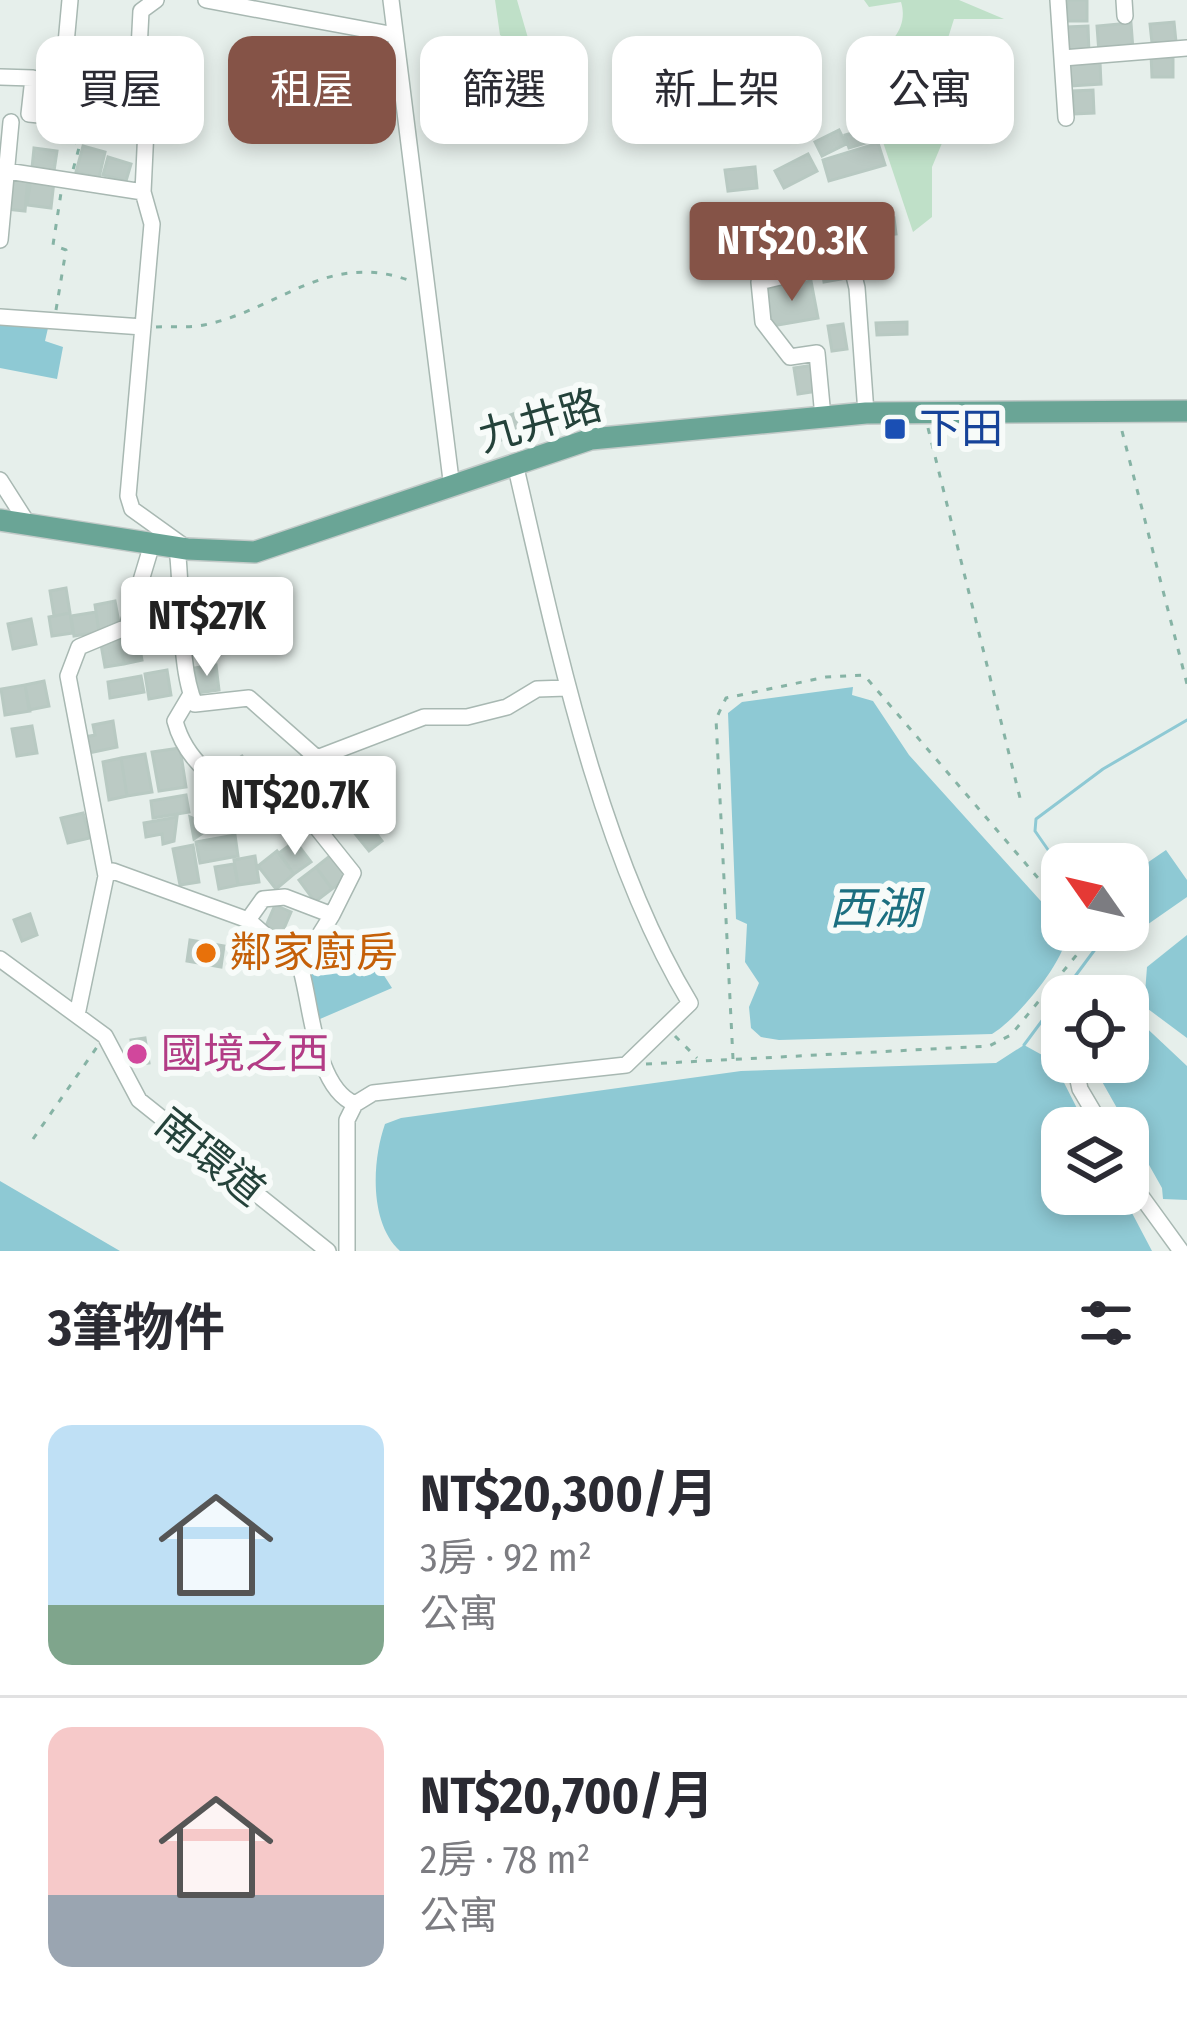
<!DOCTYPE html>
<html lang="zh-TW">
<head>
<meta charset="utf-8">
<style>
	:root { --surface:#fff; --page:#f2f2f3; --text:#2b2b33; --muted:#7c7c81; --line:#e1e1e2; --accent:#855347 }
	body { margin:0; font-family:"Fira Sans Condensed","Noto Sans TC",sans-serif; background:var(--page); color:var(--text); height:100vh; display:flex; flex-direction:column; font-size:45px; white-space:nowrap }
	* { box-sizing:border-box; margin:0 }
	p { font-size:39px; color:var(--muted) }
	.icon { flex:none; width:66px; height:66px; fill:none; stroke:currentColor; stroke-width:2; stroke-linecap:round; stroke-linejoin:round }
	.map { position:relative; height:1251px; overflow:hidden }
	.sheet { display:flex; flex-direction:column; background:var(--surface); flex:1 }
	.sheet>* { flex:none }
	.guide { position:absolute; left:36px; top:36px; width:1116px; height:108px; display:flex; gap:24px }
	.needle { width:78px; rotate:304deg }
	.controls { position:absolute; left:1041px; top:843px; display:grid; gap:24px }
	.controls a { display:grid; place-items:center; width:108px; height:108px; border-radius:24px; background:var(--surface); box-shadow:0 6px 18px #0003; font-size:60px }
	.price { position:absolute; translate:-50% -102px; padding:0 27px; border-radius:12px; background:#fff; color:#222; font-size:39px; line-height:78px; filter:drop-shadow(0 3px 6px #0008) }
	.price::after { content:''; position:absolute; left:50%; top:72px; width:36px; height:27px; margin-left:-18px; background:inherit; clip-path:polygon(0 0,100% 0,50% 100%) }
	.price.selected { background:var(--accent); color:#fff }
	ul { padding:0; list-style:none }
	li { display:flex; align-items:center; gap:36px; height:300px; padding:0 48px }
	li+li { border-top:3px solid var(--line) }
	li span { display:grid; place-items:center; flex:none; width:336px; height:240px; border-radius:24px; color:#555 }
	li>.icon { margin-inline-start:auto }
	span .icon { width:144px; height:144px; fill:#fffc; stroke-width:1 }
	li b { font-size:51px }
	h2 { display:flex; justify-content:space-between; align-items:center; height:144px; padding:0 48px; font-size:51px }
	.tag { padding:0 42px; border-radius:24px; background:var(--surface); box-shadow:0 6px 18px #0003; font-size:42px; line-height:108px }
	.tag.selected { background:var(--accent); color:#fff }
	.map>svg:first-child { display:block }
	.green { fill:#bfe0c8 }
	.water { fill:#8ec9d4 }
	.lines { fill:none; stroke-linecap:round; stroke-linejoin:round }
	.stream { stroke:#8ec9d4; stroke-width:3 }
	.building { fill:#bbcac4; stroke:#b8c9c2; stroke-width:3 }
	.minor-casing { stroke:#a8b8b2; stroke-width:18 }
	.major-casing { stroke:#c2cac8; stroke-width:24 }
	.path { stroke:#86b3a5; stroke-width:3; stroke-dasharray:6 9; stroke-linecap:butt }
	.minor { stroke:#fff; stroke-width:15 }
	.major { stroke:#6aa596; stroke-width:21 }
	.transit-dot { fill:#1a4fb4; stroke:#f7fbf9; stroke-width:4.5 }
	.food-dot { fill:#e8710a; stroke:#f7fbf9; stroke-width:4.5 }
	.hotel-dot { fill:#d1479c; stroke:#f7fbf9; stroke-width:4.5 }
	.labels { text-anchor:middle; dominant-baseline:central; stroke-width:12; stroke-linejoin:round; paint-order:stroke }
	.street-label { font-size:42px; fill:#24423a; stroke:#f7fbf9 }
	.transit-label { font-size:42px; fill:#164399; stroke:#f7fbf9; text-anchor:start }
	.food-label { font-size:42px; fill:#c56008; stroke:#f7fbf9; text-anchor:start }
	.hotel-label { font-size:42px; fill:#b23c85; stroke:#f7fbf9; text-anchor:start }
	.water-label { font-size:45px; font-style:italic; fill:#1c6f80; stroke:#f7fbf9 }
</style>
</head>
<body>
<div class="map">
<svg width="1187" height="1251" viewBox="0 0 1187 1251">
	<rect width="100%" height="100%" fill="#e6efeb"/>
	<path class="green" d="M495 0H517L530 45 527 68 549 84 548 94C517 91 522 71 515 45L500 35Z
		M864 0H959L1004 19H954L932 89 902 124 945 136 932 167V217L913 232 881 136 896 65 873 54C894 44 908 25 901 2L869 7Z"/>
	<path class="water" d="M14 318 48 328 45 341 63 347 57 379 0 368V326Z
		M853 687 852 695 873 701 909 755 1067 930C1069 958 1016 1020 992 1034L779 1040 761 1037 751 1028 749 1007 759 983 745 962 747 924 736 919 728 713 742 702Z
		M1166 850 1187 880V897L1131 936 1128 876Z
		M1187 935V1038L1144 1006 1147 967Z
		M362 941 392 988 320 1019 306 971Z
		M1137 1019 1187 1066V1200L1163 1199 1162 1188 1091 1062H1128V1026Z
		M1024 1045 1053 1061 1087 1128H1062V1194H1122L1152 1251H400C369 1223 372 1161 385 1124L401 1118 741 1071 996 1063Z
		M0 1181 120 1251H0Z"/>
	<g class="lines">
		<path class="stream" d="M1062 870 1035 831 1036 819 1103 769 1187 720
			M1024 1045 1102 940 1103 930"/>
	</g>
	<path class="building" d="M1067 0H1087V21H1067Z
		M1174 22 1176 42 1152 43 1150 24Z
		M1131 23 1133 50 1099 53 1097 26Z
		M1088 26 1089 53 1068 54 1067 27Z
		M1173 53V77H1152L1151 54Z
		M86 56 106 60 102 82 82 79Z
		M1100 62 1101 84 1071 86 1069 63Z
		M39 83 59 85 57 110 37 108Z
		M110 87 143 93 139 114 106 108Z
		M1093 90 1094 113 1074 114 1073 91Z
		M82 95 106 102 99 125 75 117Z
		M111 111 134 116 130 134 107 129Z
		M872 127 876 140 849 148 845 135Z
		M839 130 846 144 822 156 815 142Z
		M878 143 885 165 829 181 823 160Z
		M83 146 105 152 99 178 76 172Z
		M34 148 57 151 54 171 32 168Z
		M808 154 817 171 784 188 775 171Z
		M108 157 131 164 126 181 103 175Z
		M755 167 757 188 728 191 725 170Z
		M8 176 28 178 25 211 5 209Z
		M31 178 54 181 51 208 27 205Z
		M831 212 834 233 816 236 813 214Z
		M791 218 793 242 758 245 756 222Z
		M894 218 896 234 858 239 856 223Z
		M838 255 841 279 824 282 821 258Z
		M811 281 818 318 772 326 765 290Z
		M907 322V334L877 335 876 323Z
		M843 324 847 349 832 351 828 326Z
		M814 365 818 391 798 394 794 368Z
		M535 406 542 426 498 441 491 422Z
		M66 588 70 613 54 616 50 591Z
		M115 601 120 628 99 632 95 605Z
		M96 612 99 632 74 636 71 616Z
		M70 613 73 633 52 636 49 617Z
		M31 619 36 644 13 649 8 624Z
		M137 632 142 660 124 664 119 635Z
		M119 635 124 664 105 667 100 639Z
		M216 665 219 690 197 693 194 668Z
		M167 670 171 695 149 699 145 674Z
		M141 676 144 692 110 698 108 682Z
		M44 681 49 706 29 710 25 685Z
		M25 685 30 711 5 715 1 689Z
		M113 721 117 747 89 753 85 737 95 735 93 725Z
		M32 726 37 753 17 756 12 729Z
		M180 748 186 787 159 791 152 752Z
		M145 754 152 792 127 796 121 758Z
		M242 756 257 779 240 789 226 767Z
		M121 758 127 796 109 800 103 762Z
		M278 765 282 795 264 798 260 767Z
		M319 769 324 798 333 797 335 806 316 810 308 772Z
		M186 795 189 812 153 818 151 801Z
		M238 797 242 824 224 827 219 800Z
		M218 801 221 814 208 816 210 828 194 839 190 817 197 820 202 818 196 805Z
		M83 813 90 838 68 843 61 818Z
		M177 817 174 841 163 844 162 834 146 837 144 823Z
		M365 819 382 841 369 851 352 830Z
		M235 835 238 856 200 863 196 842Z
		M295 841 311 862 294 874 279 853Z
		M193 845 199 882 180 885 173 849Z
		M277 851 294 874 276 889 258 866Z
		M331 855 348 877 332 889 316 867Z
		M255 856 259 882 238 885 234 860Z
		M234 864 238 885 219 889 215 867Z
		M316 867 332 889 315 902 299 880Z
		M275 905 291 912 282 933 266 926Z
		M30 914 37 935 22 941 14 920Z
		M190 940 224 946 221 967 187 961Z
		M145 1038 149 1063 134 1065 131 1040Z"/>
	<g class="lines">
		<defs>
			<path id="minor" d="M70 0 62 87H78
				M156 0 141 11 138 69 148 86 143 192 152 224 128 496 132 509 185 547
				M206 0 395 35
				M391 0 452 488
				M1058 0 1066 118
				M1124 0 1125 16
				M1063 58 1187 48
				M0 77 33 78 29 114 69 118 78 87 148 86
				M0 170 143 192
				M0 240 11 122
				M0 317 143 327
				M823 417 817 353 790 357 763 322 759 282 814 269 810 247 846 243 857 288 866 413
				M0 480 28 524
				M177 548C183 593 178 667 195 704L249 698 317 758 424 717H467L507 707 537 689 567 688
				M191 694 175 721C191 783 261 806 313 823
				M106 876 113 871 248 920 263 899 285 897 332 915 353 873 313 823 304 764 317 758
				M332 915 300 966C312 1005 314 1087 355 1104
				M248 920 300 966
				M0 959 105 1036 139 1100 328 1251
				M77 1015 106 876 68 676 79 647 127 627 152 544
				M1050 1027 1062 1039
				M1074 1062 1080 1089 1103 1128
				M1128 1178 1181 1251
				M347 1251V1120L355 1104 373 1093 626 1065 690 1003C599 853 556 640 516 468"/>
			<path id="major" d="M0 520 187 549 255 552 591 439 866 413 1187 411"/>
		</defs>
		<use href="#minor" class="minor-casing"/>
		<use href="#major" class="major-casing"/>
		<path class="path" d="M66 131 64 139 80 144 73 170
			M56 310 66 250 53 245 61 193
			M156 327C172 326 189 328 204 325 281 309 327 250 411 281
			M928 428 1022 806
			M1122 431 1187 684
			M675 1036 697 1058
			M733 1059 716 719 726 698 826 677 864 675 1062 906
			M646 1064 989 1046 1011 1035 1079 952 1078 930
			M33 1139 97 1047"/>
		<use href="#minor" class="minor"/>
		<use href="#major" class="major"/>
	</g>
	<rect class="transit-dot" x="883" y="417" width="24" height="24" rx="6"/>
	<circle class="food-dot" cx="206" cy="953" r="12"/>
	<circle class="hotel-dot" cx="137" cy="1054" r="12"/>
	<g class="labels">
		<g class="street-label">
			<text transform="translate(540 421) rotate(-16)">九井路</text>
			<text transform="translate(210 1157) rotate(39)">南環道</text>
		</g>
		<g class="transit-label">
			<text x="919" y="429">下田</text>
		</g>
		<g class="food-label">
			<text x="230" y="953">鄰家廚房</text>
		</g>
		<g class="hotel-label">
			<text x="161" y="1054">國境之西</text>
		</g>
		<g class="water-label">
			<text x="874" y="909">西湖</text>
		</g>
	</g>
</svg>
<div class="controls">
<a><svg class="needle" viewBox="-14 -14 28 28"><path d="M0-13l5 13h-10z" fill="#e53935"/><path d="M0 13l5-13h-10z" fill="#7c7c81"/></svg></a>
<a><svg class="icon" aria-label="locate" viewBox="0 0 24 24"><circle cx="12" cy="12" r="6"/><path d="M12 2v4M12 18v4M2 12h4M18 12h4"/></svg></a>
<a><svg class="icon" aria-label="layers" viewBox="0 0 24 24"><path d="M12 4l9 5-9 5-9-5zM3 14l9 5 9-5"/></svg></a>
</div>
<b class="price selected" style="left:792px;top:304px">NT$20.3K</b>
<b class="price" style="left:207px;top:679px">NT$27K</b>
<b class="price" style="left:295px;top:858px">NT$20.7K</b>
<div class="guide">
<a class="tag">買屋</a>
<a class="tag selected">租屋</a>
<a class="tag">篩選</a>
<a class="tag">新上架</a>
<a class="tag">公寓</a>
</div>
</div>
<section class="sheet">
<h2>3筆物件<svg class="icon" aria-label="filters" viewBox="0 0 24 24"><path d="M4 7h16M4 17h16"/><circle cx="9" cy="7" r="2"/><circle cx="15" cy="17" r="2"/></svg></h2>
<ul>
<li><span style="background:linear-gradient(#bfe0f5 75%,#7fa58c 0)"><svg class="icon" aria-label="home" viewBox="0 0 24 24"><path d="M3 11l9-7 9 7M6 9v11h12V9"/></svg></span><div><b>NT$20,300/月</b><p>3房 · 92 m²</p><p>公寓</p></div></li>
<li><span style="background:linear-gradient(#f6c9c9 70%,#9aa5b1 0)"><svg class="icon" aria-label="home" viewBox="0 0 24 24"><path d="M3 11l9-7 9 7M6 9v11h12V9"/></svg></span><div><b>NT$20,700/月</b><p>2房 · 78 m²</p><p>公寓</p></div></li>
</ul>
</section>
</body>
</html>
